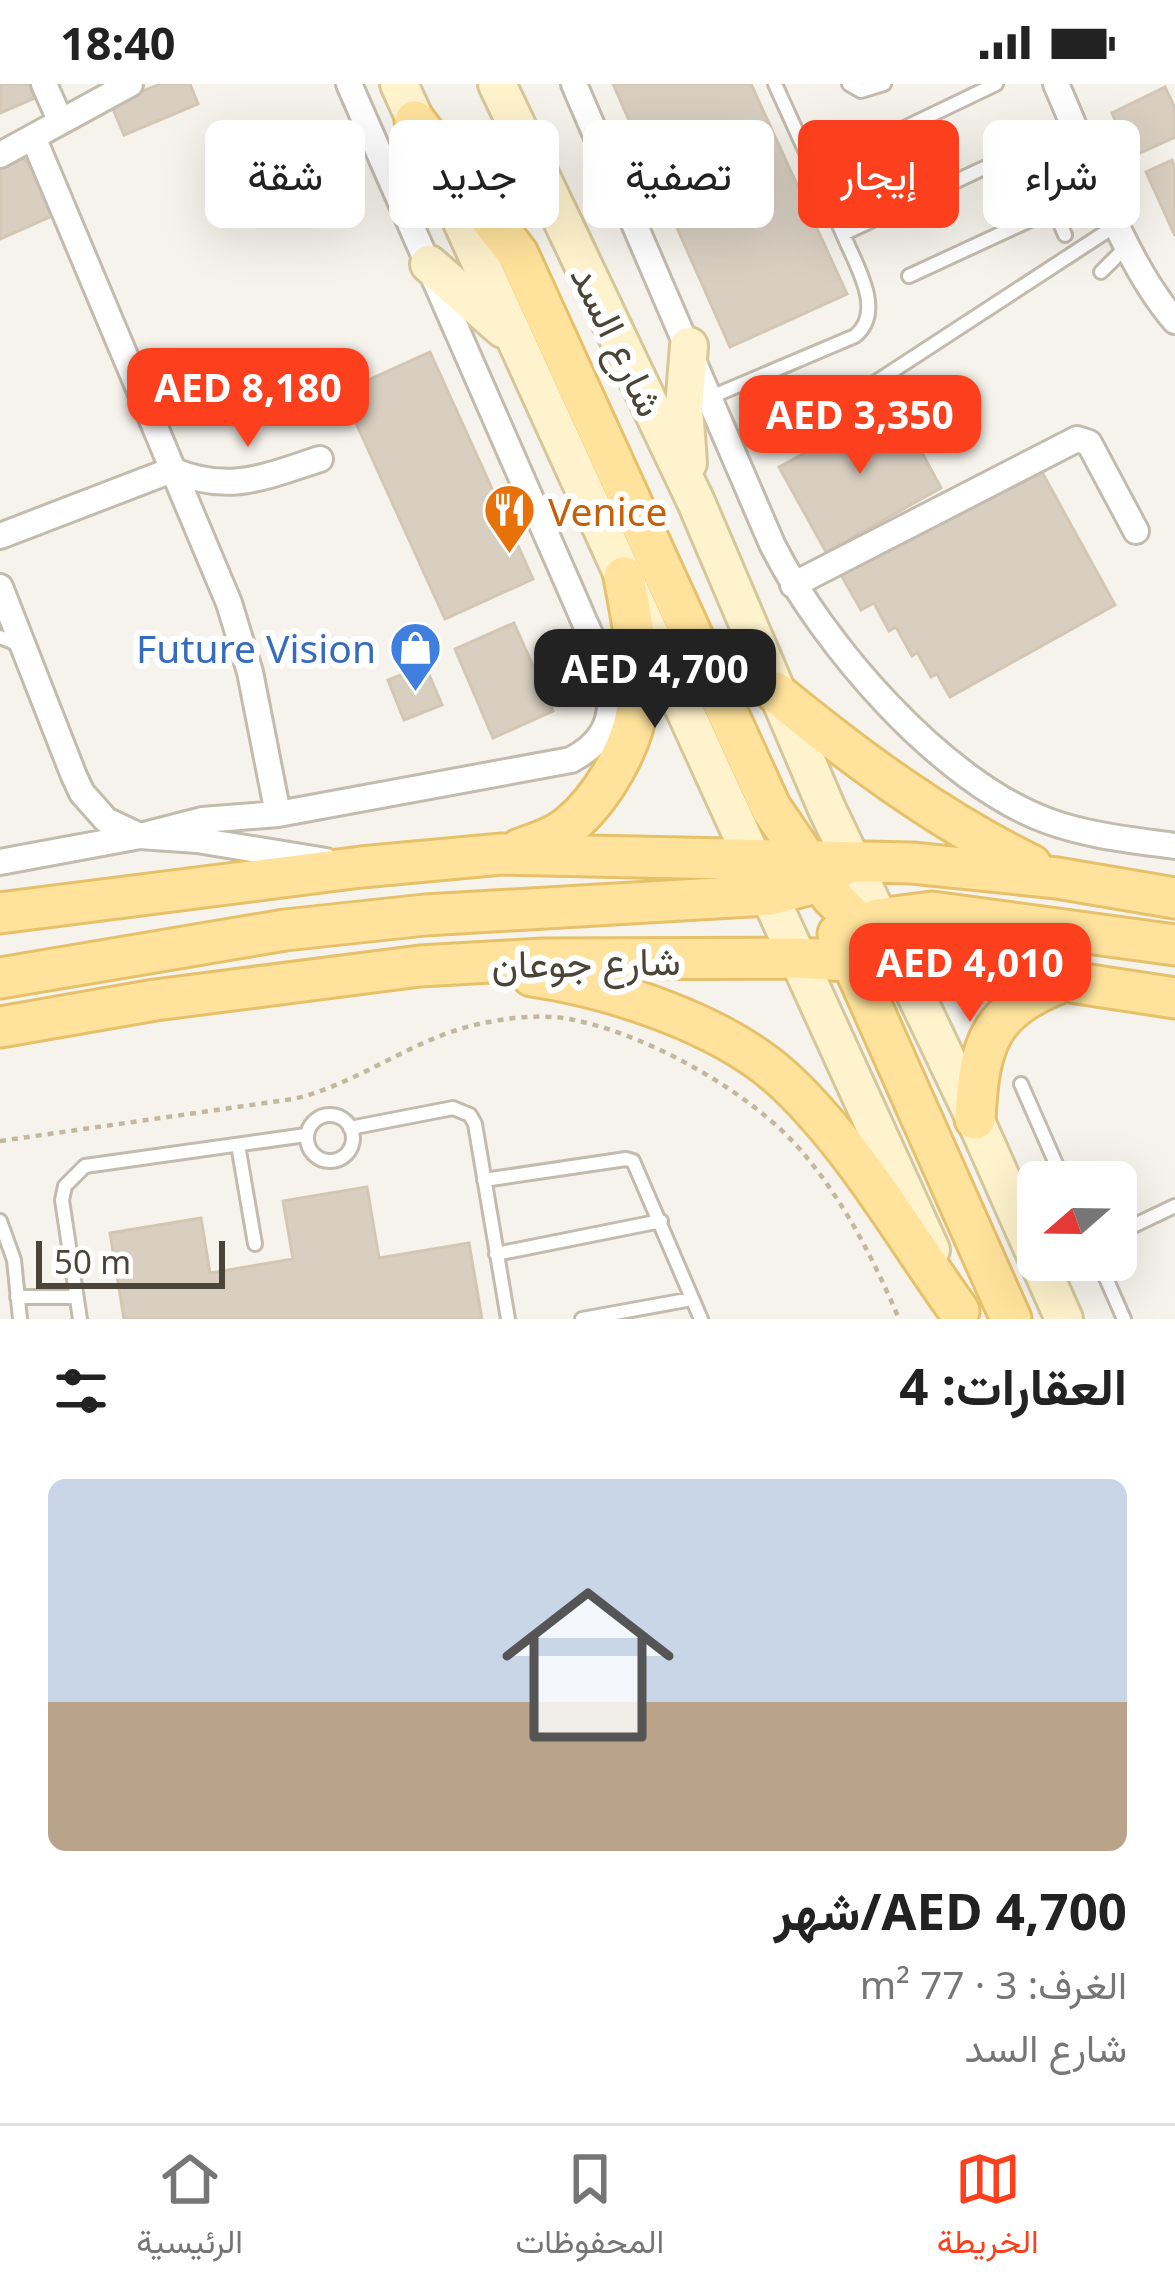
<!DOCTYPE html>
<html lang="ar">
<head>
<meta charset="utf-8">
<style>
	:root { --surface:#fff; --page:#f2f2f2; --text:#222; --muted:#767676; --line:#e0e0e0; --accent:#fc3f1d }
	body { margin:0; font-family:"Noto Sans",Vazirmatn,sans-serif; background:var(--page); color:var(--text); direction:rtl; height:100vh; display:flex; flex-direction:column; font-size:45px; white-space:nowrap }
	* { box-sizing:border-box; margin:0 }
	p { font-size:39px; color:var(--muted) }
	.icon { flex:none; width:66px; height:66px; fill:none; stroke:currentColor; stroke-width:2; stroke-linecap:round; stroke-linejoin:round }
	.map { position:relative; height:1235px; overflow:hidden; direction:ltr }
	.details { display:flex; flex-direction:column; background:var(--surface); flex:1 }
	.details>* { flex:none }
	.top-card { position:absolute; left:36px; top:36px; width:1104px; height:108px; direction:rtl; display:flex; gap:24px }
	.needle { width:78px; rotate:250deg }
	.tools { position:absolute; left:1017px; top:1077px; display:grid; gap:24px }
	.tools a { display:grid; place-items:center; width:120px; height:120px; border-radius:18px; background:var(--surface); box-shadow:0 12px 48px #0002; font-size:60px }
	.scale { position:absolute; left:36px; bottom:30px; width:189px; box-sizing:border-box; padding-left:12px; border:6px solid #4b4439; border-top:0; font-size:33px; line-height:42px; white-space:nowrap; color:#4b4439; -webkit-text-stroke:9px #fff; paint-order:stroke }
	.price { position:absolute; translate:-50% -102px; padding:0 27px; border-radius:24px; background:var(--accent); color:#fff; font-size:39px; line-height:78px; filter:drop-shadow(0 3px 6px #0008) }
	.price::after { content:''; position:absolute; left:50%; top:72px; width:36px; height:27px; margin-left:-18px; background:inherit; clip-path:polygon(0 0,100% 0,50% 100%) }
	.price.on { background:#222; color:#fff }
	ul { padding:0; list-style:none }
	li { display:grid; align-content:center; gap:24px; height:636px; padding:0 48px }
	li span { display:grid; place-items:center; height:372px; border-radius:18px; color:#555 }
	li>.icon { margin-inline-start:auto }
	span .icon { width:216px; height:216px; fill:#fffc; stroke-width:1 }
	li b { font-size:51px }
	h2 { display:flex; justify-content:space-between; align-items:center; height:144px; padding:0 48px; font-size:51px }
	.pill { padding:0 42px; border-radius:18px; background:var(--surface); box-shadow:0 12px 48px #0002; font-size:42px; line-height:108px }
	.pill.on { background:var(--accent); color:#fff }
	.status { display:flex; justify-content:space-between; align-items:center; height:84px; padding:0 60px; background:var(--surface); direction:ltr }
	.status svg { height:33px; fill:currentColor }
	.tab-bar { display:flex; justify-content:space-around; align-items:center; height:168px; border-top:3px solid var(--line); background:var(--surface); font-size:33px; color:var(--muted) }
	.tab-bar a { display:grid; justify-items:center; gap:6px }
	.tab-bar .on { color:var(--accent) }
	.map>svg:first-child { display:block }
	.building { fill:#d8cfc1; stroke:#d3c7b4; stroke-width:3 }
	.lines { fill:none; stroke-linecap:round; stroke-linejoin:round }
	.service-casing { stroke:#c2bbae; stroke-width:18 }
	.minor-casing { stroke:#c2bbae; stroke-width:30 }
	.secondary-casing { stroke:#d6c79b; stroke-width:42 }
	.primary-casing { stroke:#e6c16a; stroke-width:45 }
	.path { stroke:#c4b79f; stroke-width:4.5; stroke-dasharray:6 6; stroke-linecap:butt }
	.service { stroke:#fff; stroke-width:12 }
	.minor { stroke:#fff; stroke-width:24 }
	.secondary { stroke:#fff3cd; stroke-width:36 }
	.primary { stroke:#ffe39c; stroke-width:39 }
	.labels { text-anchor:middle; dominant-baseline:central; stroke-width:12; stroke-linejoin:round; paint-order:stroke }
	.street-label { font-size:39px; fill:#4b4439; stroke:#fff }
	.food-label { font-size:39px; fill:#c56008; stroke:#fff; text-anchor:start }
	.shop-label { font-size:39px; fill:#366cbe; stroke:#fff; text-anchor:end }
</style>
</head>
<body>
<div class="status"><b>18:40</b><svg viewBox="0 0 49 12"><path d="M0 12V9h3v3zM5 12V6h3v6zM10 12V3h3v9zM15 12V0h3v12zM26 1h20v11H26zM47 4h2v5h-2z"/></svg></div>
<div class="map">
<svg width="1175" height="1235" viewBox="0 0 1175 1235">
	<rect width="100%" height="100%" fill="#f6f3ec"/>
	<path class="building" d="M0 0H29L35 14 0 29Z
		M160 0H190L198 20 124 51 111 20Z
		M613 0H751L847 210 730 263Z
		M1165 3 1175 24V53L1131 73 1112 29Z
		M15 70 29 79 52 132 0 155V76Z
		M1172 76 1175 84V152L1146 88Z
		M430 268 533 495 445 535 342 308Z
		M895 319 941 404 826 468 779 383Z
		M1037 379 1115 521 950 613 937 590 931 593 917 568 912 572 896 543 889 547 874 519 861 526 840 489Z
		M514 539 553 627 493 654 455 565Z
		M425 581 442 621 404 636 388 596Z
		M367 1103 379 1174 469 1159 482 1235H124L110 1149 201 1134 210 1189 293 1175 283 1117Z"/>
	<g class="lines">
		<defs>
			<path id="service" d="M775 0 843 150 1074 42
				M849 0 861 7 884 0
				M873 59 996 0
				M1054 125 1065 151
				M1101 188 1128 161
				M909 192 1054 125 1025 64
				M859 309 1118 140
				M711 313 855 252C886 227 855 180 843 150
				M0 553 22 562
				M1021 1000 1064 1098
				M307 1054a23 23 0 1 1 46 0a23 23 0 1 1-46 0Z
				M350 1044 453 1024 470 1031 475 1040 508 1235
				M238 1061 255 1160
				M484 1096 626 1075 633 1077 701 1235
				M0 1137 14 1176 20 1235
				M1116 1150 1175 1122
				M496 1170 661 1137
				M1098 1176 1124 1235
				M17 1213H76
				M80 1235 62 1116 65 1102 85 1082 306 1051
				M582 1235 692 1215"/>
			<path id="minor" d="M44 0 60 36
				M574 0 772 460C822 560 941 698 1048 737 1089 752 1132 756 1175 762
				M1056 0C1089 74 1123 177 1175 237
				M33 53 229 519 250 588 278 730
				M0 71 130 0
				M0 452 172 386C229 410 264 393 320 375
				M793 501 1077 355 1089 359 1136 447
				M0 503 74 692 82 709 106 736 140 752 197 756 326 777
				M0 778 140 752 202 736 278 730 571 676C640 640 601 578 579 525L349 0"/>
			<path id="secondary" d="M399 0 931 1166
				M497 0 696 418 827 725 975 1035 1064 1235
				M429 180 503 245
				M688 379 684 324 689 262"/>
			<path id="primary" d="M415 37 518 170 771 724 831 812 899 880
				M775 608C854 673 939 736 1031 781
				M520 765C537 759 556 753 570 741 601 716 633 662 637 622 641 580 632 534 624 493
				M0 829 361 783 502 770 912 779 1057 794 1175 814
				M838 850 878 835 932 828 1175 861
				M844 860 1011 1235
				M532 892C614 904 726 941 786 998 855 1063 904 1151 959 1227
				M0 894 285 846 425 831 769 811 804 802 841 783
				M0 943 155 916 420 882 543 875 797 874 899 880 1064 897 1175 914
				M975 1035C979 959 989 926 1064 897"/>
		</defs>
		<use href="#service" class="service-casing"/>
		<use href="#minor" class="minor-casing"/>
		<use href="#secondary" class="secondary-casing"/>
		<use href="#primary" class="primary-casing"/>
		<path class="path" d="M0 1057 293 1015C359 1000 413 954 479 940 510 933 547 929 579 937 654 954 754 1010 804 1070 845 1119 874 1176 899 1235"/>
		<use href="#service" class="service"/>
		<use href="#minor" class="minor"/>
		<use href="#secondary" class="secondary"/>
		<use href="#primary" class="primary"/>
	</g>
	<defs>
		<symbol id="restaurant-pin" viewBox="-11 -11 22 30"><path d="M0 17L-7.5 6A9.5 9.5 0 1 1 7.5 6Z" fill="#e8710a" stroke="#fff"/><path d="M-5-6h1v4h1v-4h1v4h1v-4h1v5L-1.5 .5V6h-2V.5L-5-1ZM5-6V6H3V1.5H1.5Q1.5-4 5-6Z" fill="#fff"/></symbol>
		<symbol id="shop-pin" viewBox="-11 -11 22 30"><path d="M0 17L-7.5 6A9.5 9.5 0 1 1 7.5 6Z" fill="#3f7fe0" stroke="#fff"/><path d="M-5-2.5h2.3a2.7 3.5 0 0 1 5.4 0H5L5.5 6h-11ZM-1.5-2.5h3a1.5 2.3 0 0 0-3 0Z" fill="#fff"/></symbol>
	</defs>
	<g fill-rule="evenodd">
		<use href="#restaurant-pin" x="480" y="396" width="59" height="81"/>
		<use href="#shop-pin" x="386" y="534" width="59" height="81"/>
	</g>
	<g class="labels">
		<g class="street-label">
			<text transform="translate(619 256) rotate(64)">شارع السد</text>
			<text transform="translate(586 877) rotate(-1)">شارع جوعان</text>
		</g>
		<g class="food-label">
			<text x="548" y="426">Venice</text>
		</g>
		<g class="shop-label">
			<text x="376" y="563">Future Vision</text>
		</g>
	</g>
</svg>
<div class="tools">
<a><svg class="needle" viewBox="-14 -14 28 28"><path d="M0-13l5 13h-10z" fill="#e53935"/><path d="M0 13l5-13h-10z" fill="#767676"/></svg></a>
</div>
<div class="scale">50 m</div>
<b class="price" style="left:248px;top:366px">AED 8,180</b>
<b class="price" style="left:860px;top:393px">AED 3,350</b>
<b class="price on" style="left:655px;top:647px">AED 4,700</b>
<b class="price" style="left:970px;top:941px">AED 4,010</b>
<div class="top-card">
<a class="pill">شراء</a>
<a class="pill on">إيجار</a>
<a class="pill">تصفية</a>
<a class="pill">جديد</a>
<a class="pill">شقة</a>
</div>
</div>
<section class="details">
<h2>العقارات: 4<svg class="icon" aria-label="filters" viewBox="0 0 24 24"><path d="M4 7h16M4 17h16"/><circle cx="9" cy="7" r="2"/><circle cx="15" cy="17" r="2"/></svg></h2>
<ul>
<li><span style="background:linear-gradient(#c9d6e8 60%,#b9a48a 0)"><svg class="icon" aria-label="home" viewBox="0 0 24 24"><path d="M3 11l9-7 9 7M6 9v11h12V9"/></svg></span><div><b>AED 4,700/شهر</b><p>الغرف: 3 · 77 m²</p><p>شارع السد</p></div></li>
</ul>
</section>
<nav class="tab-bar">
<a class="on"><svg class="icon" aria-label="map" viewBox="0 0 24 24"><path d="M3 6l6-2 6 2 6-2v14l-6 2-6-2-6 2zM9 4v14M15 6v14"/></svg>الخريطة</a>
<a><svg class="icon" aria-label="saved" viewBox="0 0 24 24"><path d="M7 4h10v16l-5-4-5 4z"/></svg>المحفوظات</a>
<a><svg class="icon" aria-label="home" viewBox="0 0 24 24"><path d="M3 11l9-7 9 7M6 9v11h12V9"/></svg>الرئيسية</a>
</nav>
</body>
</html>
